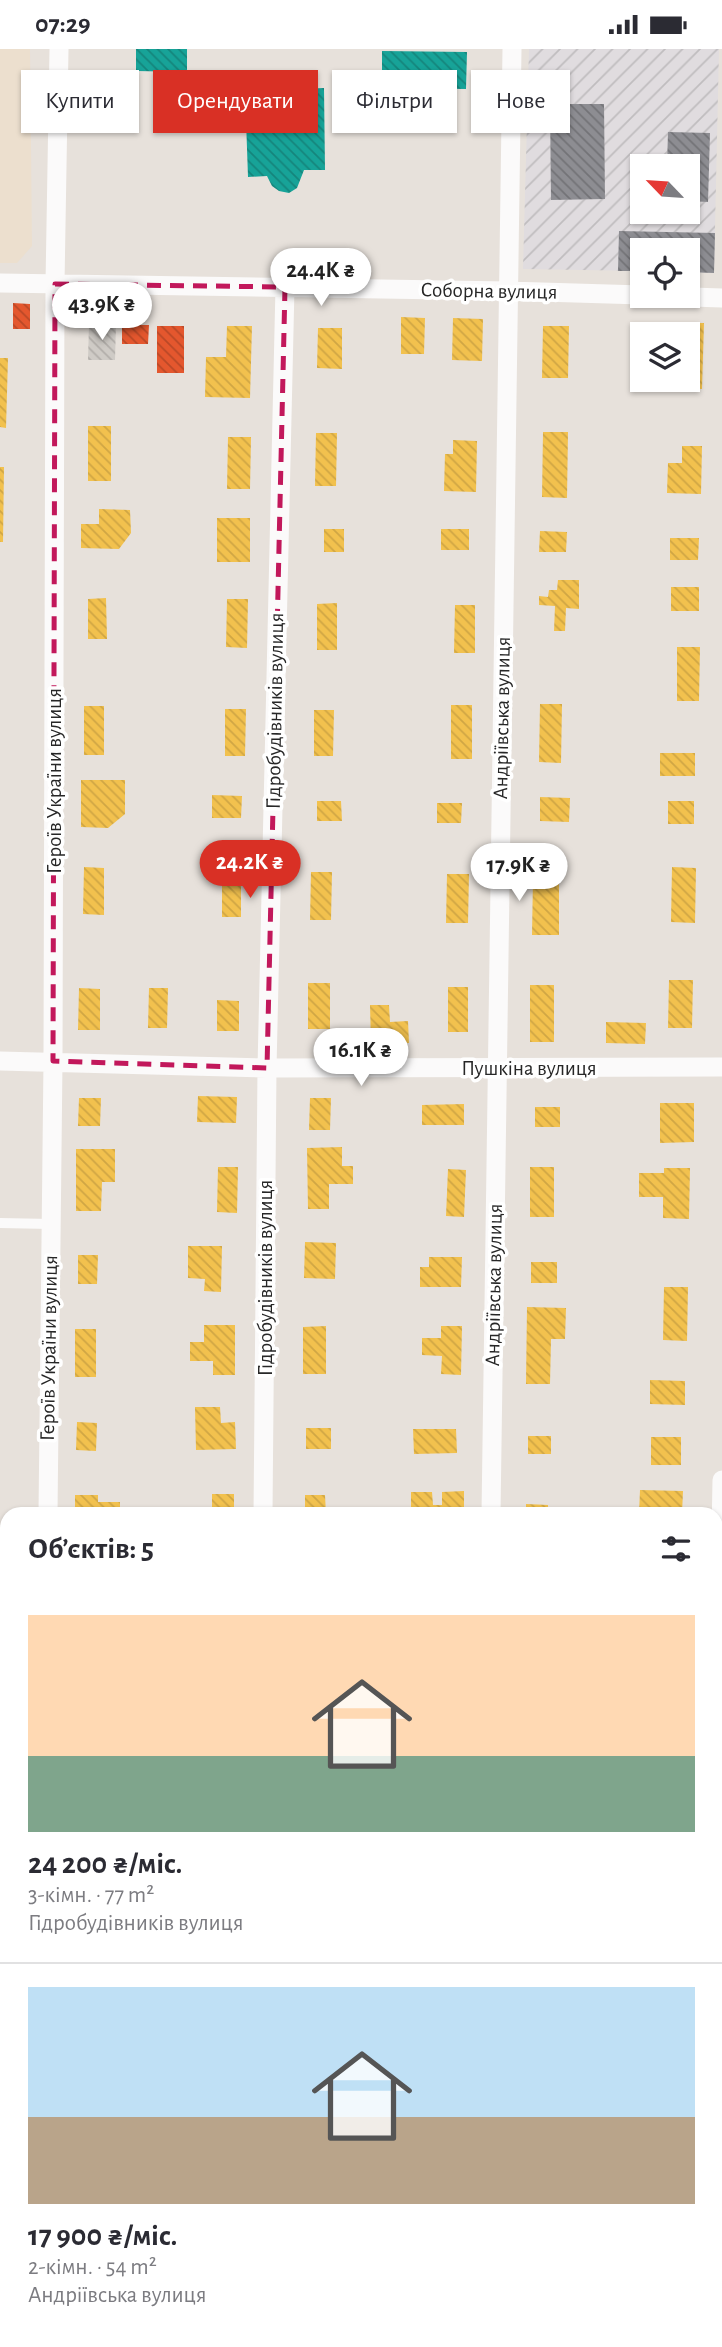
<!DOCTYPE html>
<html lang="uk">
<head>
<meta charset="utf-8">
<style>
	:root { --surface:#fff; --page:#f2f2f3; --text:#2b2b33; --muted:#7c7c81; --line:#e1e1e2; --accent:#d93025 }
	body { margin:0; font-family:"Alegreya Sans",sans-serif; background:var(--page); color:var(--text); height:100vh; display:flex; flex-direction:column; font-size:26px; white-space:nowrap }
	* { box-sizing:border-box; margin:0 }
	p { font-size:23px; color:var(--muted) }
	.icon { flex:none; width:38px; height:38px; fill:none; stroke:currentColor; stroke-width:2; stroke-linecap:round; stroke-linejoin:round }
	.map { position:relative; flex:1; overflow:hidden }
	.details { position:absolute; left:0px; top:1458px; width:723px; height:842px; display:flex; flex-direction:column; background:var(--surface); border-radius:21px 21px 0 0; box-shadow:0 2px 5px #0004 }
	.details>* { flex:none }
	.hud { position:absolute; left:21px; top:21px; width:681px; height:63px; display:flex; gap:14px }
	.needle { width:46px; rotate:295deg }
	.fabs { position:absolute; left:630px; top:105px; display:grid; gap:14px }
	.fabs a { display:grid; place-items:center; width:70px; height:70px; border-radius:0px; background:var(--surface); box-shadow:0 2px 5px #0004; font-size:35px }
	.price { position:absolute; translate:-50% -60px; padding:0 16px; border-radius:24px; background:#fff; color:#222; font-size:23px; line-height:46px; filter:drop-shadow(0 2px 4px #0008) }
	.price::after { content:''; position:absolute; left:50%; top:42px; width:21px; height:16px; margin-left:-10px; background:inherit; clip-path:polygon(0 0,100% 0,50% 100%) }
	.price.active { background:var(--accent); color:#fff }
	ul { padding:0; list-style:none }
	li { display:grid; align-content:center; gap:14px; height:371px; padding:0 28px }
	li+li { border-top:2px solid var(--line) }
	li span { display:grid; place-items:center; height:217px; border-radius:0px; color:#555 }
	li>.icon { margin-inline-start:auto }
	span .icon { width:126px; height:126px; fill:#fffc; stroke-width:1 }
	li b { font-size:30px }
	h2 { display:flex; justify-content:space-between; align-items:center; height:84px; padding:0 28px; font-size:30px }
	.chip { padding:0 24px; border-radius:0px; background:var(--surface); box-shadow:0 2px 5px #0004; font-size:24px; line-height:63px }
	.chip.active { background:var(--accent); color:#fff }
	.status { display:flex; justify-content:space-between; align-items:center; height:49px; padding:0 35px; background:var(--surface); direction:ltr }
	.status svg { height:19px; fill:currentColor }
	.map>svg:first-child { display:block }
	.industrial { fill:url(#industrial-furrows); fill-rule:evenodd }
	.education { fill:#ecdfce }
	.homes { fill:url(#homes-back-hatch) }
	.shops { fill:url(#shops-back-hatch) }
	.public { fill:url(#public-back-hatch) }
	.industry { fill:url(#industry-back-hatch) }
	.building { fill:url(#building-back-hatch) }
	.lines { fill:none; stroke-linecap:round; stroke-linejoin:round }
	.service { stroke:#fbfafa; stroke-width:10 }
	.minor { stroke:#fbfafa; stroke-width:19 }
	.marked { fill:none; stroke:#c2185b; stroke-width:5; stroke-dasharray:14 9; stroke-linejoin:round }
	.labels { text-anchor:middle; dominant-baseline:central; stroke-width:7; stroke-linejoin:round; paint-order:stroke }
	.street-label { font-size:21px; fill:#272727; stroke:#fff }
</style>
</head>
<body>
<div class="status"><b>07:29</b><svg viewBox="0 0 49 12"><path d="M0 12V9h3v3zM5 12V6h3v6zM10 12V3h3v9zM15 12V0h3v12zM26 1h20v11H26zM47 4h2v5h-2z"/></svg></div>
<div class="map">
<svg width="722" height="2298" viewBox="0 0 722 2298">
	<defs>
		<pattern id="industrial-furrows" width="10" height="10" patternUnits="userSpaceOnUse" patternTransform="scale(1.75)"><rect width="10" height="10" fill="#e0dcdf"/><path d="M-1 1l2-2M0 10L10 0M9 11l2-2" fill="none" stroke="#c0bdbf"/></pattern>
		<pattern id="homes-back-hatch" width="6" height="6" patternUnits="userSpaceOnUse" patternTransform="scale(1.75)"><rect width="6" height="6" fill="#f2c14e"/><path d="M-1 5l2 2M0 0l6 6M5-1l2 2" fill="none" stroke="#d0a644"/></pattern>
		<pattern id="shops-back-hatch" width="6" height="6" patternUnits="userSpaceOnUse" patternTransform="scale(1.75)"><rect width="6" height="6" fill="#e4572e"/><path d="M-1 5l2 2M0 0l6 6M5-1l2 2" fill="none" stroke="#b94827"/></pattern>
		<pattern id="public-back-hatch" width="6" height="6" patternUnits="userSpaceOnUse" patternTransform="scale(1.75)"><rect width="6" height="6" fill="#17a398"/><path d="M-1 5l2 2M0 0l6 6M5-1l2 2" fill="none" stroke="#15857c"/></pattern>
		<pattern id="industry-back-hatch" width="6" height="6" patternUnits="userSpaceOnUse" patternTransform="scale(1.75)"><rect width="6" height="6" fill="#8d8d92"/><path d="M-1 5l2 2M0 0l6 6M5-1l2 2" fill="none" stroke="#737377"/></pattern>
		<pattern id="building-back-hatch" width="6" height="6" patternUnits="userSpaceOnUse" patternTransform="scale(1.75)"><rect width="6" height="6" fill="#cfcbc6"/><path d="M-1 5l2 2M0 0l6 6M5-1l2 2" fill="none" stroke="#b2aeaa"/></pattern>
	</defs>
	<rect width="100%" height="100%" fill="#e7e1db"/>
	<path class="industrial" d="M529 0H719L714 224 688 223V201H642V222L523 220ZM642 117H688V163H642Z"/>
	<path class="education" d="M0 0H30L32 197 17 214H0Z"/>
	<path class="homes" d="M401 268 425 269 424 305H401Z
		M453 269 483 270 482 312 452 311Z
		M673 274H704L702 340 679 339 680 331H688V285H672Z
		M227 277H252L250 349 205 348 206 308H226Z
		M543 277H569L568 329H542Z
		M318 279H342V320L317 319Z
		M0 309H8L6 379 0 378Z
		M88 377H111V432H88Z
		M543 383H568L567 449 542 448Z
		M316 384H337L336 437H315Z
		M228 388H251L250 440H227Z
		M453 391 477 392 476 443 444 442 445 405H453Z
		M682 397H702L701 445 667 444 668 414H682Z
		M0 418H4L3 493H0Z
		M99 460 130 461 131 484 119 500 81 499V475H99Z
		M217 469H250V513H217Z
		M324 480H344V503H324Z
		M441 480H469V501H441Z
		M540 482 567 483 566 503H539Z
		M670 489H699L698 511H670Z
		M558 531H579V560L566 559 565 582H554L555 557 539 556V547L548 548 549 541H557Z
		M671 538H699V562H671Z
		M106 549 107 590H88V550Z
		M227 550H248L247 599 226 598Z
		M337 554V601H317V555Z
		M455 556H475V604H454Z
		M677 598H700L699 652H677Z
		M540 655H562L561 714 539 713Z
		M451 656H472V710H451Z
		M84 657H104V706H84Z
		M225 660H246L245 707H225Z
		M314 661H334L333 707H314Z
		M660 704H695V727H660Z
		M81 731H125V765L108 779 81 778Z
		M212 746 242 747 241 769H212Z
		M540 748 570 749 569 773 540 772Z
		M317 752H341L342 772H317Z
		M668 752H694V775H668Z
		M437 754H462L461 774H437Z
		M84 818 104 819V866L83 865Z
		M672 818 696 819 695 874 671 873Z
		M222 821 241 822V868H222Z
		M311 823H332L331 871H310Z
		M447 825H469L468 874H446Z
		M533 829H559V886H532Z
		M669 931H693L692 979H668Z
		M308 934H330V980H308Z
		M530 936H554V993H530Z
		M448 938H468V983H448Z
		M79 939 100 940V981H78Z
		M149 939H168L167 979H148Z
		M217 951 239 952V982H217Z
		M370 956H389L390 973 408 972 409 994H371Z
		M606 973 646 974 645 995 606 994Z
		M198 1047 237 1048 236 1074 197 1073Z
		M79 1049H101L100 1077H78Z
		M310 1049H331L330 1081H309Z
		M660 1054H694V1093L660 1094Z
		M464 1055V1076H422V1056Z
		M535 1058H560V1078H535Z
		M342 1098V1117H353V1135H329V1160H308L307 1099Z
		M76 1100H115V1133H102L101 1162H76Z
		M218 1118H238L237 1164 217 1163Z
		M530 1118H554V1168H530Z
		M664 1119H690L689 1170 663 1169V1148H639V1124H664Z
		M448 1120 466 1121 464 1168 446 1167Z
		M305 1193 336 1194 335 1230 304 1229Z
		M188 1197H222L221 1243 204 1242 205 1230 188 1229Z
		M78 1206H98L97 1235H78Z
		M429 1208H462L461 1238H420V1218H429Z
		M531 1213H557V1234H531Z
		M664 1238H688L687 1292 663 1291Z
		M527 1258 566 1259 565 1290H551L550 1335H526Z
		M204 1276H235V1326H213V1312H190V1293H204Z
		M326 1277V1325H303V1278Z
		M441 1277H462L461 1326 441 1325 442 1307 422 1306V1289H441Z
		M75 1280H96V1328H75Z
		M650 1331 685 1332V1356L650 1355Z
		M195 1358H220L221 1374 235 1373 236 1400 196 1401Z
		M77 1373 97 1374 96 1402 76 1401Z
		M306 1379H331V1400H306Z
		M413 1380H456L457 1404 414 1405Z
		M528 1387H551V1405H528Z
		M651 1388H681V1416H651Z
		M640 1441 683 1442 682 1465H639Z
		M464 1442V1465H411V1443H432L433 1456H442V1443Z
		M212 1445H234V1465H212Z
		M75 1446H98V1453H120V1465H75Z
		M305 1446H325L326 1465H305Z
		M526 1455 548 1456V1465H526Z
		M70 2292H99V2298H70Z
		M133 2292H159V2298H133Z
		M289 2292H319V2298H289Z
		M332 2292H355L354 2298H332Z
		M230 2293V2298H183V2294Z"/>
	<path class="shops" d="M13 254 30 255V280H13Z
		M122 276H149L148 295H122Z
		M157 277H184V324H157Z"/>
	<path class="public" d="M136 0H187V23L136 22Z
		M382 2 467 3 466 40 382 39Z
		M324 39 325 121H304L297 139 289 144 279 142 272 137 267 127 248 128 245 42Z"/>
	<path class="industry" d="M550 55H604L605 150 551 151Z
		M668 83 710 84 708 153 688 152V117H667Z
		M619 182 715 184 714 224 688 223V201H642V222H618Z"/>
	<path class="building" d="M89 275H116L115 311H88Z
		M412 2292H452V2298H412Z
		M523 2292H551V2298H523Z"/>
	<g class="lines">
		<path class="service" d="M0 1174 51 1175
			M0 1591H7
			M0 1902H7
			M0 2210H7
			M117 2298V2292"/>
		<path class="minor" d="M0 234 508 242 642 246
			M661 247 722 249
			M0 1012 267 1019 722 1018
			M48 1465 53 1012 55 235 59 0
			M263 1465 267 1019 285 238
			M491 1465 512 0
			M0 1750H7
			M716 1755 722 1431
			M35 2298V2292
			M257 2298V2292
			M478 2298V2292
			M709 2298V2292"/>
	</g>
	<path class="marked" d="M55 235 285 238 267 1019 53 1012Z"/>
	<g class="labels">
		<g class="street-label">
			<text transform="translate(489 242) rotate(1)">Соборна вулиця</text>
			<text transform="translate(275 662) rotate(-89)">Гідробудівників вулиця</text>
			<text transform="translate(502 669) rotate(-89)">Андріївська вулиця</text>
			<text transform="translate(54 732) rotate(-90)">Героїв України вулиця</text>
			<text x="529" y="1019">Пушкіна вулиця</text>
			<text transform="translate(265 1229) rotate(-90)">Гідробудівників вулиця</text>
			<text transform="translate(494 1236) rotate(-89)">Андріївська вулиця</text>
			<text transform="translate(49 1299) rotate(-89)">Героїв України вулиця</text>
		</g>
	</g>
</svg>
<div class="fabs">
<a><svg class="needle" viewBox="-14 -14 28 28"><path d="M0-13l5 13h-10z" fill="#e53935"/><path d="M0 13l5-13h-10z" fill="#7c7c81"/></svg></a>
<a><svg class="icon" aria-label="locate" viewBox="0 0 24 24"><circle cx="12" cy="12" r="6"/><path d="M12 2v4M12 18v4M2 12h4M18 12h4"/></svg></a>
<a><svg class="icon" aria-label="layers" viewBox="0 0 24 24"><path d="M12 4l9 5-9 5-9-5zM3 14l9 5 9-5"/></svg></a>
</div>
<b class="price" style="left:321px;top:259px">24.4K ₴</b>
<b class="price" style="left:102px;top:293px">43.9K ₴</b>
<b class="price active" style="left:250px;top:851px">24.2K ₴</b>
<b class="price" style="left:519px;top:854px">17.9K ₴</b>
<b class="price" style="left:361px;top:1039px">16.1K ₴</b>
<div class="hud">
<a class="chip">Купити</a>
<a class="chip active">Орендувати</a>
<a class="chip">Фільтри</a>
<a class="chip">Нове</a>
</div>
<section class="details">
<h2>Об’єктів: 5<svg class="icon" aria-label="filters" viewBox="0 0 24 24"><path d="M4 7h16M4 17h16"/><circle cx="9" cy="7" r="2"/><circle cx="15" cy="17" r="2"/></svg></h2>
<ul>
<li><span style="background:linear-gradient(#ffd9b3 65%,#7fa58c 0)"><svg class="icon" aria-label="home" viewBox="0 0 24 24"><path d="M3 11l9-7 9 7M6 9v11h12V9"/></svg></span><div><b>24 200 ₴/міс.</b><p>3-кімн. · 77 m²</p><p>Гідробудівників вулиця</p></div></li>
<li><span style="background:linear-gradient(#bfe0f5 60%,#b9a48a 0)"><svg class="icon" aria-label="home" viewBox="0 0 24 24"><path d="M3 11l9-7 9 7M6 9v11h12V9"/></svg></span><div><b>17 900 ₴/міс.</b><p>2-кімн. · 54 m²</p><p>Андріївська вулиця</p></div></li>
</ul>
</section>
</div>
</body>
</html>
